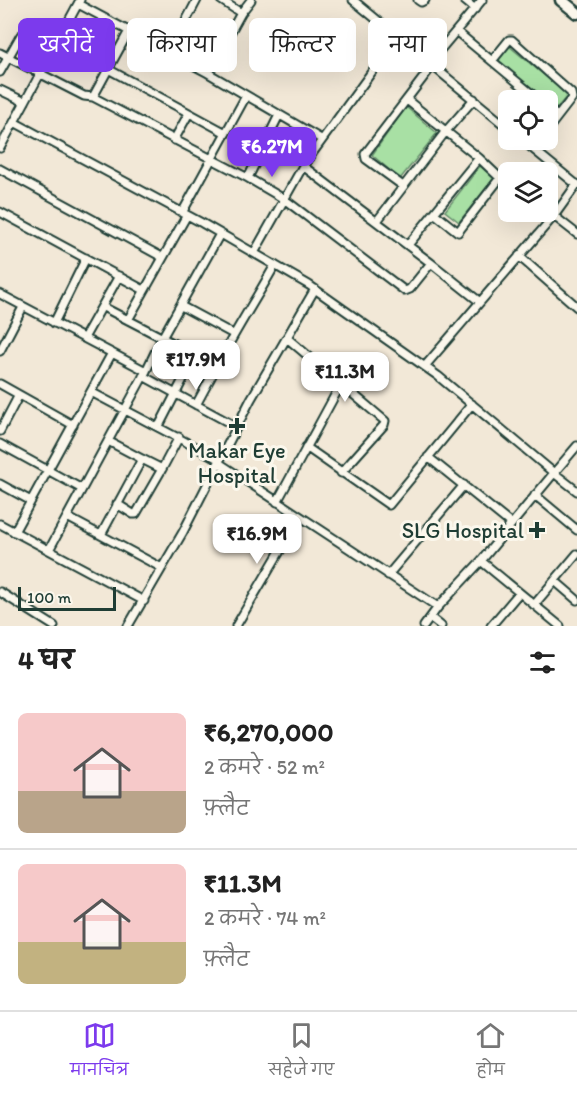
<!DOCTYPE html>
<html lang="hi">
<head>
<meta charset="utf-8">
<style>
	:root { --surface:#fff; --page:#f2f2f2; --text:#222; --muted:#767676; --line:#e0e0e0; --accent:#7c3aed }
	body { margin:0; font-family:Itim,"Playpen Sans Deva",sans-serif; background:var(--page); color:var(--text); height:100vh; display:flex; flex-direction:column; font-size:22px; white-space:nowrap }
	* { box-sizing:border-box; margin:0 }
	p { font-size:20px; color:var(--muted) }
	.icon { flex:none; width:33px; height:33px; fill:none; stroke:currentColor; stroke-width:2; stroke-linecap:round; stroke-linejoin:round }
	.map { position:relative; height:626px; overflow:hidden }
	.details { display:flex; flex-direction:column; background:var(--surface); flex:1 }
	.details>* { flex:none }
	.top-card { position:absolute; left:18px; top:18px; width:542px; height:54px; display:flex; gap:12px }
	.controls { position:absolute; left:498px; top:90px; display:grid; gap:12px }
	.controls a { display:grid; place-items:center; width:60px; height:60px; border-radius:9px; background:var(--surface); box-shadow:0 6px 24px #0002; font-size:30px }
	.scale { position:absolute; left:18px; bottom:15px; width:98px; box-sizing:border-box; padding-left:6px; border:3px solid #1f3d34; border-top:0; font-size:16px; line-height:21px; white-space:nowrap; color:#1f3d34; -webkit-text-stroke:4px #fbf7ec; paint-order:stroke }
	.price { position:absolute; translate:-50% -51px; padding:0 14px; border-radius:12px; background:#fff; color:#222; font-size:20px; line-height:39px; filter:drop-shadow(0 2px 3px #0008) }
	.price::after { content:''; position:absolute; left:50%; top:36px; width:18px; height:14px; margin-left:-9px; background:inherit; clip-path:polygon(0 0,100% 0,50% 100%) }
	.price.active { background:var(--accent); color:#fff }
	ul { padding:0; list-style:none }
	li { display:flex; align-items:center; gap:18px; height:150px; padding:0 18px }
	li+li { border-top:2px solid var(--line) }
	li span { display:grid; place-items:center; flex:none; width:168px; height:120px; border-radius:9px; color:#555 }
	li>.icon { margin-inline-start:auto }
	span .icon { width:72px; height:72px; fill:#fffc; stroke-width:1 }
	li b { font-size:26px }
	h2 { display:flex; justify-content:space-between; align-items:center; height:72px; padding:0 18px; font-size:26px }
	.chip { padding:0 21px; border-radius:9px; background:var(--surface); box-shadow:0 6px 24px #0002; font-size:21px; line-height:54px }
	.chip.active { background:var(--accent); color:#fff }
	.dock { display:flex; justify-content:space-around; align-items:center; height:84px; border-top:2px solid var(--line); background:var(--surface); font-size:16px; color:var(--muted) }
	.dock a { display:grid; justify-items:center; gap:3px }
	.dock .active { color:var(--accent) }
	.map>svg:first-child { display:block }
	.green { fill:#a8e0a4; stroke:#648e6c; stroke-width:1.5 }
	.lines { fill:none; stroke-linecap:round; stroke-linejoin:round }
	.street-casing { stroke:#1f3d34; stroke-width:11 }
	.primary-casing { stroke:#1f3d34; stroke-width:15 }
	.street { stroke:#fbf7ec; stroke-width:7 }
	.primary { stroke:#fbf7ec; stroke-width:10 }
	.poi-dot { fill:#1f3d34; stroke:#fbf7ec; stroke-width:2 }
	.labels { text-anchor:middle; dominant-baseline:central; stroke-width:6; stroke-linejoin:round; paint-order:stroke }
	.poi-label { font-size:22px; fill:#1f3d34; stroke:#fbf7ec }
</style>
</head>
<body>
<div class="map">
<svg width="577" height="626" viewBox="0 0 577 626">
	<rect width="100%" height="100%" fill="#f2e8d7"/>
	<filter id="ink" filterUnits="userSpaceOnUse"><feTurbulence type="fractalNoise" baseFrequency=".0167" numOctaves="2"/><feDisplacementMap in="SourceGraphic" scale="12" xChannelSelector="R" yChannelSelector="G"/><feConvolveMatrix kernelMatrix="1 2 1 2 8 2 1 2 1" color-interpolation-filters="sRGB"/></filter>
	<g filter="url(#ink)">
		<path class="green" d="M509 46 568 95 556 109 498 60Z
			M406 107 437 133 400 179 372 155Z
			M480 166 494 178 459 222 445 211Z"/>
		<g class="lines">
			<defs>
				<path id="street" d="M221 0 241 13
					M353 0 508 128
					M418 0 421 2 425 0
					M464 0 475 9
					M78 4 208 73 321 139
					M129 31 93 97 248 178 279 115
					M456 31 539 100
					M0 53 84 96 93 97
					M169 53 197 0
					M492 61 509 40H512L571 93 572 98 548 129
					M430 62 482 0
					M108 69 226 133
					M0 72 21 35
					M208 73 241 13 251 0
					M0 90 25 102
					M407 100 479 158 500 178 458 232 434 213
					M548 108 557 116
					M14 122 202 223 309 285 438 376 554 473 577 446
					M174 140 189 113
					M522 140 577 185
					M0 148 80 0
					M532 148 539 140
					M303 166 431 263 480 302
					M0 169 162 257
					M248 178 284 199 405 291 410 289 431 263
					M403 186 366 159 365 154 433 65
					M0 212 144 290
					M182 213 246 96
					M554 216 577 234
					M377 221 446 131 474 99
					M408 245 479 158
					M254 253 303 166 398 36
					M519 256 577 307
					M0 294 146 371
					M181 306 233 334
					M103 307 217 366 196 405
					M128 320 187 215
					M54 323 86 258
					M84 338 119 276
					M287 338 385 421 384 425 341 473
					M0 351 23 307
					M217 366C235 331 256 299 275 265
					M425 366 554 216 577 184
					M143 376 237 427
					M0 384 73 425
					M91 392 220 460
					M159 426 195 356
					M0 431 19 395
					M0 444 82 489
					M306 447 389 505 472 404
					M428 457 511 524
					M142 459 162 469 179 437
					M219 463 438 607
					M0 484 31 501
					M535 495 577 530
					M277 502 341 384
					M117 504 133 514H136L162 469
					M67 517 162 568
					M0 524 144 601
					M14 532 112 353
					M101 535 142 459 108 441
					M49 550 146 371 162 338 220 234
					M481 561 560 626
					M388 575 464 485
					M555 581 577 600
					M0 592 54 626
					M534 605 577 554
					M431 618 441 626
					M128 626 183 532 251 399 315 289
					M236 626 300 517
					M424 626 438 607 481 561 554 473 577 491
					M491 626 519 593"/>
				<path id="primary" d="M561 0 577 13"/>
			</defs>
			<use href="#street" class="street-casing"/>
			<use href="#primary" class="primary-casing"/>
			<use href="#street" class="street"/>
			<use href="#primary" class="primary"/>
		</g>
	</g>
	<g class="poi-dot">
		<path d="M234 417h6v6h6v6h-6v6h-6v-6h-6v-6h6z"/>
		<path d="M534 521h6v6h6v6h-6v6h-6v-6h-6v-6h6z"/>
	</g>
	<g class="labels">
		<g class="poi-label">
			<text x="237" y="450">Makar Eye<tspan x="237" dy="25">Hospital</tspan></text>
			<text x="524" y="530" text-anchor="end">SLG Hospital</text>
		</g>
	</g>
</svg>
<div class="controls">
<a><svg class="icon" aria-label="locate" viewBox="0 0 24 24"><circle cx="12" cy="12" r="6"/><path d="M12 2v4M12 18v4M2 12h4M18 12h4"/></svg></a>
<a><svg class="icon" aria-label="layers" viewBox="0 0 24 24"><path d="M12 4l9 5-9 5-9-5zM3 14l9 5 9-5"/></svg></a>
</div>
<div class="scale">100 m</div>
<b class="price active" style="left:272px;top:178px">₹6.27M</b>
<b class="price" style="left:196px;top:391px">₹17.9M</b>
<b class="price" style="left:345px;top:403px">₹11.3M</b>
<b class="price" style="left:257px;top:565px">₹16.9M</b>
<div class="top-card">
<a class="chip active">खरीदें</a>
<a class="chip">किराया</a>
<a class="chip">फ़िल्टर</a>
<a class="chip">नया</a>
</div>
</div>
<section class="details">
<h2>4 घर<svg class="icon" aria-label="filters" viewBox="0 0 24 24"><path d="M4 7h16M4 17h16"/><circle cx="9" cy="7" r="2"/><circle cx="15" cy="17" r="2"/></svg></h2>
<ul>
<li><span style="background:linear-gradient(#f6c9c9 65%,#b9a48a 0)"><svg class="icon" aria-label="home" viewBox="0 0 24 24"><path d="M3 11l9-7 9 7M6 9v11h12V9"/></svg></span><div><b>₹6,270,000</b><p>2 कमरे · 52 m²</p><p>फ़्लैट</p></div></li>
<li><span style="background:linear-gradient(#f6c9c9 65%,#c2b280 0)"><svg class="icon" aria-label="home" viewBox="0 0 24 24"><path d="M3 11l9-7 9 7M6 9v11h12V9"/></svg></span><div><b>₹11.3M</b><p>2 कमरे · 74 m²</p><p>फ़्लैट</p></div></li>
</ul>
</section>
<nav class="dock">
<a class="active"><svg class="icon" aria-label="map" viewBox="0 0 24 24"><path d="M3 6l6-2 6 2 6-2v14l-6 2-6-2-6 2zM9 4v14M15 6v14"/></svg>मानचित्र</a>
<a><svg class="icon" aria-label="saved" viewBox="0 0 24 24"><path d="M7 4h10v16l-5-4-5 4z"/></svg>सहेजे गए</a>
<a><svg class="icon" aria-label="home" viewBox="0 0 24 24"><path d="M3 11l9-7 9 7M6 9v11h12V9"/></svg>होम</a>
</nav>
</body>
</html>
